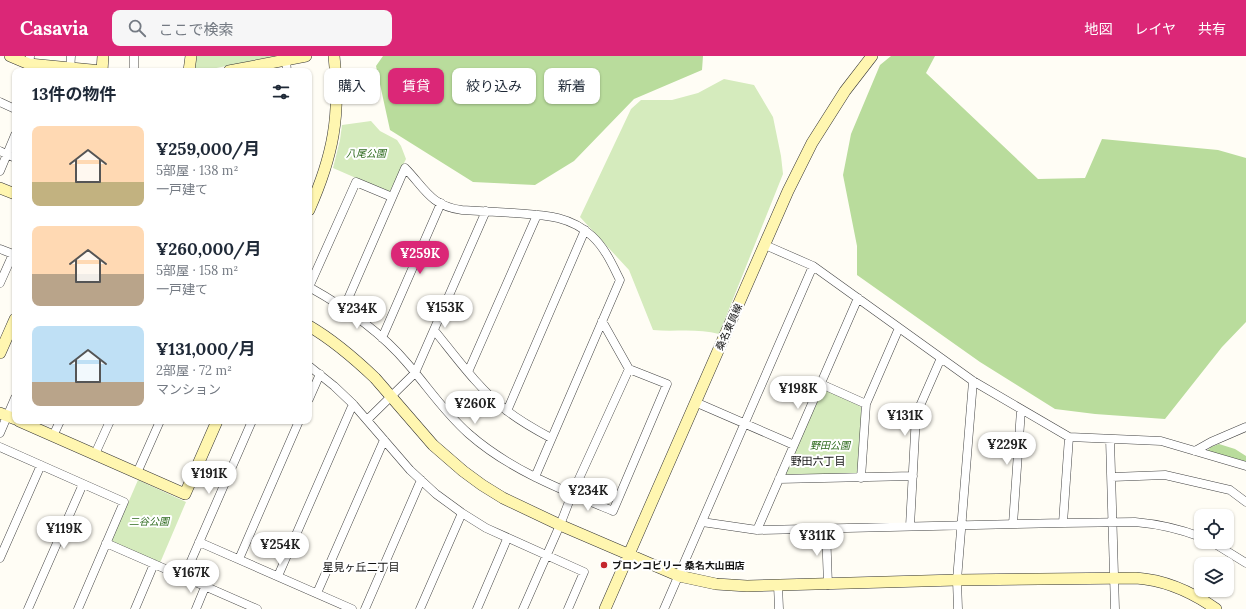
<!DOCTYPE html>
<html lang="ja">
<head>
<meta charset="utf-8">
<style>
	:root { --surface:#fff; --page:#f6f6f7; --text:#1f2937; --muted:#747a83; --accent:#db2777 }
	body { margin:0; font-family:Lora,"Noto Sans JP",serif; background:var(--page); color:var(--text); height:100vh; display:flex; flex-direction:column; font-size:15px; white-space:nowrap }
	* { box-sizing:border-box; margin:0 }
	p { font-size:13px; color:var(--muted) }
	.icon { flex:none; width:22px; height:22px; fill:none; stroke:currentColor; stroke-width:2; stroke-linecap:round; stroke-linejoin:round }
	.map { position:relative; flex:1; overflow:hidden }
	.drawer { position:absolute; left:12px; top:12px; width:300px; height:356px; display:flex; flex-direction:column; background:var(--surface); border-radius:8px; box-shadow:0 1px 3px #0004 }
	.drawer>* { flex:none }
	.hud { position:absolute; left:324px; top:12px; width:380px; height:36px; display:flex; gap:8px }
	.controls { position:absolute; left:1194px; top:453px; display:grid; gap:8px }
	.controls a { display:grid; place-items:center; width:40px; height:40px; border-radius:8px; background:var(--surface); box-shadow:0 1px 3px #0004; font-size:20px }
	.price { position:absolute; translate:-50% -34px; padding:0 9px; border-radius:14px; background:#fff; color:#222; font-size:13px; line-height:26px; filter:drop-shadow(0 1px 2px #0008) }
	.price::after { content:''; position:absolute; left:50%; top:24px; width:12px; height:9px; margin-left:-6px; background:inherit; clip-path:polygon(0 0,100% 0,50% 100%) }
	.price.on { background:var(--accent); color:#fff }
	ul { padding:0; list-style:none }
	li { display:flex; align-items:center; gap:12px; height:100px; padding:0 20px }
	li span { display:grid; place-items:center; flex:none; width:112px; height:80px; border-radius:8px; color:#555 }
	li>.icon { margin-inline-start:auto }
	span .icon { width:48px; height:48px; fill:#fffc; stroke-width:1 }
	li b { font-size:17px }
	h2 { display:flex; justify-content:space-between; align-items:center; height:48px; padding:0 20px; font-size:17px }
	.pill { padding:0 14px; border-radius:8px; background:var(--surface); box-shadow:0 1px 3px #0004; font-size:14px; line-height:36px }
	.pill.on { background:var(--accent); color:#fff }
	header { display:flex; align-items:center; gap:24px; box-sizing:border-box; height:56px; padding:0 20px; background:var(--accent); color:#fff }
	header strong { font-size:19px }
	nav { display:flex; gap:22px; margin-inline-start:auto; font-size:14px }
	.search { width:280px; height:36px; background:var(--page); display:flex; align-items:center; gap:10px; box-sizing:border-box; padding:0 14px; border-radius:8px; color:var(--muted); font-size:15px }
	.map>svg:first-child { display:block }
	.green { fill:#d5ebbd }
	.forest { fill:#b9dc9c }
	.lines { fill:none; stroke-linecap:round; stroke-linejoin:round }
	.street-casing { stroke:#444; stroke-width:9 }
	.secondary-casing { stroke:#333; stroke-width:12 }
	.street { stroke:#fff; stroke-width:8 }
	.secondary { stroke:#fff6b0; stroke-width:11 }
	.poi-dot { fill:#c4262e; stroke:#fff; stroke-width:1.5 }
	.labels { text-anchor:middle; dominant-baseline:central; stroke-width:4; stroke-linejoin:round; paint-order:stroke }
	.park-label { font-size:10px; font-style:italic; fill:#2f6b1f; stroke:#fff }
	.street-label { font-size:10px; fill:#111; stroke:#fff }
	.poi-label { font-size:10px; font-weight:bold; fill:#111; stroke:#fff; text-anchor:start }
	.neighbourhood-label { font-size:11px; fill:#111; stroke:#fff }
</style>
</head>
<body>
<header>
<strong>Casavia</strong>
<div class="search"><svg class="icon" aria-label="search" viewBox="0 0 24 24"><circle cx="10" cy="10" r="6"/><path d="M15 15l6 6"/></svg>ここで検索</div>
<nav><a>地図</a><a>レイヤ</a><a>共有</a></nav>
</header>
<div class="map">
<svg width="1246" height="553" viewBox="0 0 1246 553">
	<rect width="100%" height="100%" fill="#fffdf5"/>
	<path class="green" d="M196 0H277L201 15H195Z
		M724 23 754 29 773 61 781 100 783 118 719 278C698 272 675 276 653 274L629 214 580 161 631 53 641 44H672L698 37Z
		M371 65 380 75 397 84 401 90 406 103 390 135 388 136 333 112 340 84 342 69Z
		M825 334 860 350 862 353 858 416 856 419H788L785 418 820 336Z
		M138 424 186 446 160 507 113 486 112 484Z"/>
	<path class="forest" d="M383 0H703L702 14 634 43 574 105 535 129 473 126 390 74 376 10Z
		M891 0H935L926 17 1038 123 1085 122 1102 83 1218 94 1246 102V266L1222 291 1165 363 1095 358 1055 353 980 306 857 219V190L843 119 851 78 880 9Z
		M1219 388 1235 393 1246 400V405L1242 406 1207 395 1211 391Z"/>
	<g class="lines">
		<defs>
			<path id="street" d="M286 4 287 15
				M29 15 30 0
				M70 15 71 0
				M134 15V0
				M0 46 15 53
				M0 95 15 102
				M0 115 15 79
				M765 189 813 210 973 325 1069 381 1161 385 1246 410
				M0 193 13 198 0 227
				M309 231C345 251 380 275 407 307 428 331 444 356 469 378 510 414 562 434 613 455L667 328 629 313 602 265
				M309 231 356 126 392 141
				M344 252 405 112C424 131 430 150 462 154 479 155 497 156 514 157 543 159 569 159 592 180 605 192 612 208 620 224L535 421
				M434 274C456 301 478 332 506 354 520 365 536 374 551 382
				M382 282 441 147
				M309 310 334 330 353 348 410 414 436 438 462 457 486 472 584 516 568 553
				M468 316 537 159
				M821 328 866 348
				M309 343 320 318
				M695 346 794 389
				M507 355 585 174
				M367 364 415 317 486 155
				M0 377 15 342
				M53 380 60 365
				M1110 383 1115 553
				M0 391 124 446 78 553
				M1195 395 1211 386 1246 371
				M95 398 110 365
				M137 417 160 365
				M1112 421 1165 419 1230 434 1246 446
				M861 422 866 348 899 272
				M779 423 913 420
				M702 466 757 474 1063 467 1069 381
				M1063 467 1135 466C1158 468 1180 473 1201 481
				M1013 468 1021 354
				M910 470 916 359 941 302
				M826 473 828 529
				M757 474 858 242
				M199 486 352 553
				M1212 486 1246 507
				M106 487 257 553
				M0 502 41 409
				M239 503 299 365
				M278 520 353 348
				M184 521 252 365
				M778 529 779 553
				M317 537 384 384
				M28 553 83 428
				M135 553 154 508
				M196 553 205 531
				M365 553 421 424
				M420 553 462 457
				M477 553 507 483
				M523 553 560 469 572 438 629 313
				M664 553 813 210
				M958 553 957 524 973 325"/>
			<path id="secondary" d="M10 0 29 8 102 15
				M102 15 103 0
				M189 15 191 0
				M229 15 306 0
				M0 132 15 138
				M309 154C333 100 341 59 334 0
				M309 270C333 284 354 302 375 322L433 389 463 415 482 429 503 442 560 469 679 520 716 528 747 530 957 524 1136 522C1165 524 1192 536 1216 553
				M0 297 15 263
				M0 357 15 363
				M19 365 185 438 217 365
				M605 553 788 135 812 87 845 35 872 0"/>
		</defs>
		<use href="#street" class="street-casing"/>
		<use href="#secondary" class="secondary-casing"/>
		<use href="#street" class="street"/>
		<use href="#secondary" class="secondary"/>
	</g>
	<circle class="poi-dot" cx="604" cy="509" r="4"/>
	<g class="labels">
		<g class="park-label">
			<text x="366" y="97">八尾公園</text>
			<text x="830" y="389">野田公園</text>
			<text x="149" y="465">二谷公園</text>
		</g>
		<g class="street-label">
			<text transform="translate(729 271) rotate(-66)">桑名東員線</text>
		</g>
		<g class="poi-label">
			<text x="612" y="509">ブロンコビリー 桑名大山田店</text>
		</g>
		<g class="neighbourhood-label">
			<text x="818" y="405">野田六丁目</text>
			<text x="361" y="511">星見ヶ丘二丁目</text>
		</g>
	</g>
</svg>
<div class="controls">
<a><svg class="icon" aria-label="locate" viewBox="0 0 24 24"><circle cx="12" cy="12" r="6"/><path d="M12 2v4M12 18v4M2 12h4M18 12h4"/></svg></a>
<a><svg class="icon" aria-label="layers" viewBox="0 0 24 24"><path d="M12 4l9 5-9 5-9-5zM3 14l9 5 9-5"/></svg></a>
</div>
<b class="price on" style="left:420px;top:219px">¥259K</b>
<b class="price" style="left:445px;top:273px">¥153K</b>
<b class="price" style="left:357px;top:274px">¥234K</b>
<b class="price" style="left:798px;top:354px">¥198K</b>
<b class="price" style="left:475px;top:369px">¥260K</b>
<b class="price" style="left:905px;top:381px">¥131K</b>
<b class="price" style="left:1007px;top:410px">¥229K</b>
<b class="price" style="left:209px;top:439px">¥191K</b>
<b class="price" style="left:588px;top:456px">¥234K</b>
<b class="price" style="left:64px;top:494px">¥119K</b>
<b class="price" style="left:817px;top:501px">¥311K</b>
<b class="price" style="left:280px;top:510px">¥254K</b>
<b class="price" style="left:191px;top:538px">¥167K</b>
<div class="hud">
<a class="pill">購入</a>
<a class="pill on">賃貸</a>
<a class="pill">絞り込み</a>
<a class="pill">新着</a>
</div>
<section class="drawer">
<h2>13件の物件<svg class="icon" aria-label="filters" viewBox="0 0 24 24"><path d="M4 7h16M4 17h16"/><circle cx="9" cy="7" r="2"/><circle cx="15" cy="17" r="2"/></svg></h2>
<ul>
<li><span style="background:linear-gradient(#ffd9b3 70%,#c2b280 0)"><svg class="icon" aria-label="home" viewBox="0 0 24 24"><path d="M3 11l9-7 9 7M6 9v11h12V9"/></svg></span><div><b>¥259,000/月</b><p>5部屋 · 138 m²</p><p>一戸建て</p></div></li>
<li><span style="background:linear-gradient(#ffd9b3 60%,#b9a48a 0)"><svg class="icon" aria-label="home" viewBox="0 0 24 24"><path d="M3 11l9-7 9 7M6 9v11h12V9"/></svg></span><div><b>¥260,000/月</b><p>5部屋 · 158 m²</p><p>一戸建て</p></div></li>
<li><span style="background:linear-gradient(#bfe0f5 70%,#b9a48a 0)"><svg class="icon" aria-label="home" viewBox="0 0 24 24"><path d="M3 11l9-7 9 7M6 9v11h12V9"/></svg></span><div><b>¥131,000/月</b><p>2部屋 · 72 m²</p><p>マンション</p></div></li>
</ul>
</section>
</div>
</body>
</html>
